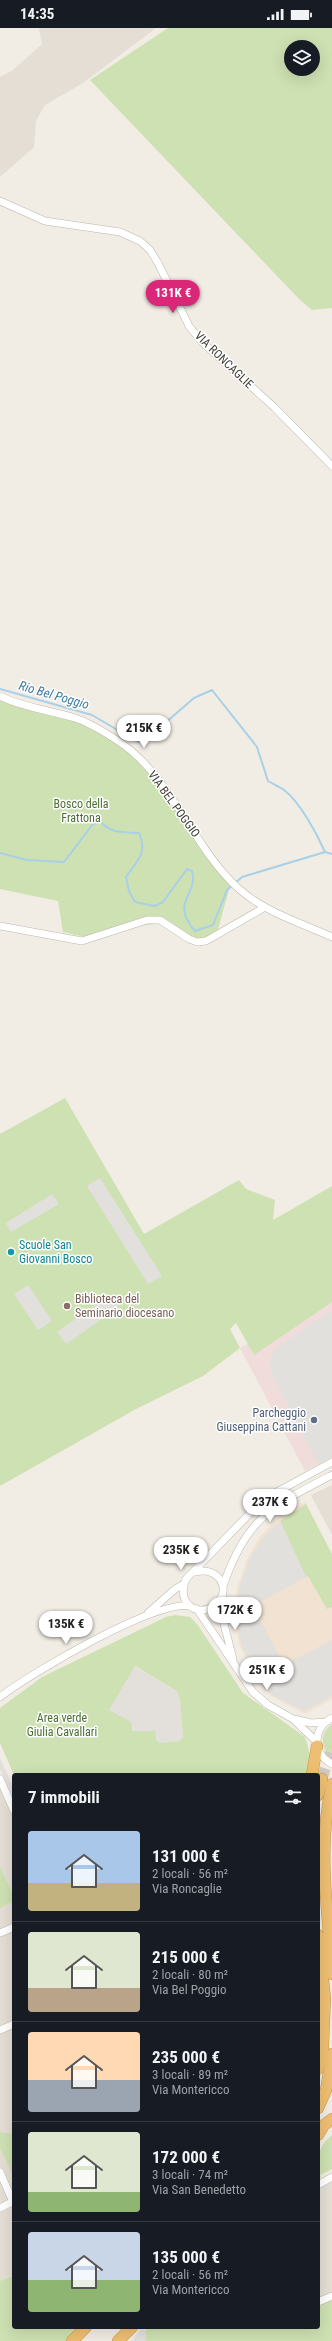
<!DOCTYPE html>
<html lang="it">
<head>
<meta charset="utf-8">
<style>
	:root { --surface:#171b24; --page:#20242c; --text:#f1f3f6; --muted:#9ea1a6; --line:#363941; --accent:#db2777 }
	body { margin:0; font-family:"Roboto Condensed",sans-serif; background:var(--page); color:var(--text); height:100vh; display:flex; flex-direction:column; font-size:15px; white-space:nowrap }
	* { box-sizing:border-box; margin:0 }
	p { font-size:13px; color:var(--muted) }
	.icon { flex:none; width:22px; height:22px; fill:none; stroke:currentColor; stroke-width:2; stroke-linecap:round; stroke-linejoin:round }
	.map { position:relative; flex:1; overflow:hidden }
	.side { position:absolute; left:12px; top:1745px; width:308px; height:556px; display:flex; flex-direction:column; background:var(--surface); border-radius:4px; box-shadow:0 4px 16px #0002 }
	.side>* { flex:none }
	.buttons { position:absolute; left:284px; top:12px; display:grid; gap:8px }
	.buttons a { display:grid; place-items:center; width:36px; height:36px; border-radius:50%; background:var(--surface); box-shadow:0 4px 16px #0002; font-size:20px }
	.price { position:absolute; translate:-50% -34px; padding:0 9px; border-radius:14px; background:#fff; color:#222; font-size:13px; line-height:26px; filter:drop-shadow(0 1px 2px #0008) }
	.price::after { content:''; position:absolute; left:50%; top:24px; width:12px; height:9px; margin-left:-6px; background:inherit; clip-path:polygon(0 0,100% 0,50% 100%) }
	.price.current { background:var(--accent); color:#fff }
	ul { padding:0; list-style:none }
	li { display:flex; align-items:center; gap:12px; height:100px; padding:0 16px }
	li+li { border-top:1px solid var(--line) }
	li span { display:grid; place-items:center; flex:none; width:112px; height:80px; border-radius:4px; color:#555 }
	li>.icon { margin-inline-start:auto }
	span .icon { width:48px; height:48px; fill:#fffc; stroke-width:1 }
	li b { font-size:17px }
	h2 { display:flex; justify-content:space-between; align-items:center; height:48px; padding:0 16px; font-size:17px }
	.status { display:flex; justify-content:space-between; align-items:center; height:28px; padding:0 20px; background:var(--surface); direction:ltr }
	.status svg { height:11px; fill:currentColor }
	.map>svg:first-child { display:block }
	.residential { fill:#e4ded4 }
	.commercial { fill:#f1e2d2 }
	.industrial { fill:#e3dfda }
	.medical { fill:#f0dcda }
	.green { fill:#cee1b2; fill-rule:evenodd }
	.parking { fill:#e2e0dd }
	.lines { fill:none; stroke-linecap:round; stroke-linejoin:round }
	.stream { stroke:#a8d0e7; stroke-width:2 }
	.highway-tunnel { stroke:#cecac2; stroke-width:11; stroke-dasharray:11 5.5; stroke-linecap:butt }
	.minor-casing { stroke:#beb7ac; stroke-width:8 }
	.highway-casing { stroke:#cb9445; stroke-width:12 }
	.minor { stroke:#fff; stroke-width:7 }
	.highway { stroke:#eebf73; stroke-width:11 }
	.culture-dot { fill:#0f9aa8; stroke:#fff; stroke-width:1.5 }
	.education-dot { fill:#8d6e63; stroke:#fff; stroke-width:1.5 }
	.service-dot { fill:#5c6f8a; stroke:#fff; stroke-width:1.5 }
	.labels { text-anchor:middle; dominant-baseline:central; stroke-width:3; stroke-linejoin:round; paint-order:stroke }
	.street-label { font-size:12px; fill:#423d36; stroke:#fff }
	.park-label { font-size:12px; fill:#4a6d30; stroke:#fff }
	.culture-label { font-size:12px; fill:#0d838f; stroke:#fff; text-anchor:start }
	.education-label { font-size:12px; fill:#785e54; stroke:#fff; text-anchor:start }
	.service-label { font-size:12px; fill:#4e5e75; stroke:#fff; text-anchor:end }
	.water-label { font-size:13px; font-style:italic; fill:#3b7ba2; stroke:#fff }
</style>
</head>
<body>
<div class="status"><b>14:35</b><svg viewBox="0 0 49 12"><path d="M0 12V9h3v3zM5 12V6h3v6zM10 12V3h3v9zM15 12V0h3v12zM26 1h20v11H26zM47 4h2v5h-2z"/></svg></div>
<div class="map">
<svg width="332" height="2313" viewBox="0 0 332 2313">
	<rect width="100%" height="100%" fill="#f1ede5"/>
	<path class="residential" d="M40 0H156L83 55 45 77 36 93 34 119 0 149V49L13 42 42 16 39 1Z
		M332 1457V1507L311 1467Z
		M0 1757 14 1788V2246L0 2253Z
		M332 2153V2267L318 2274V2161Z"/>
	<path class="commercial" d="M305 1474 332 1527V1671L305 1686 271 1668 256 1651 239 1616 234 1578 237 1561 247 1531 259 1510 277 1490Z"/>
	<path class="industrial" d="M134 1638 177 1663 180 1672 183 1709 179 1713 160 1715 132 1703 109 1682Z"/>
	<path class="medical" d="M332 1271V1429L305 1443 240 1320Z"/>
	<path class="green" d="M168 0H332V280L312 282 300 272 90 52ZM291 19H313V41H291Z
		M0 666 97 697 138 723 230 848 229 861 216 909 197 914 169 897 156 896 135 898 98 912 63 904 58 873 0 861Z
		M65 1070 144 1206 239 1152 246 1161 275 1172 273 1192 332 1158V1274L254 1327 236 1295 230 1301 240 1320 203 1348 136 1381 0 1458V1106Z
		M306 1476 332 1526V1579L327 1581 308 1548 306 1549 280 1493Z
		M175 1587 190 1589 197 1596 243 1665 305 1709 311 1730 308 1747H14L0 1715V1680L42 1649 166 1589ZM135 1638 177 1663 180 1672 183 1709 179 1713 160 1715 156 1712 155 1703H132L131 1694 109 1682Z
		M332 1696V1729C319 1721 320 1704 332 1696Z
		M0 1839 14 1869V1873L0 1880Z
		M0 2104 14 2106V2149L0 2120Z
		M332 2107V2141L320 2147 321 2149 318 2151C318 2133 316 2119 332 2107Z
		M14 2247V2299H81L66 2313H0V2253Z
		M332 2267V2313H145L146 2302 150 2299H318V2274Z"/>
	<path class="parking" d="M100 1150 162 1248 148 1256 87 1158Z
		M52 1166 59 1176 11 1204 6 1195Z
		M28 1257 52 1293 38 1302 14 1266Z
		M110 1267 119 1279 66 1316 57 1304Z
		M329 1284 330 1286 332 1284V1429L318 1436 277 1356 270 1341V1333L272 1325 280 1317Z
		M280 1493 306 1549 253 1578 284 1637 332 1612V1668L304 1683 272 1667 258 1650 241 1616 238 1596 237 1577 239 1561 249 1532 262 1511Z
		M0 1730 14 1761 13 1770 0 1741Z
		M141 2301 146 2302 145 2313H132Z"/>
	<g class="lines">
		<path class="stream" d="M0 661 92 687 138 714H143L194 670 212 662 257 719 268 753C273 756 280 759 284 762 300 774 317 806 325 824
			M0 825 27 832 64 834 93 796 101 794C111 806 125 804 139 805 148 824 137 833 126 849L129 863 135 874 155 878 163 874 187 841 192 843C199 867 169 873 195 903L213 897 227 862 242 849 325 824 332 826"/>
		<path class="highway-tunnel" d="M322 1751 332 1719"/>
		<defs>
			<path id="minor" d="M0 173 45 193 120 204 140 213 150 222 158 235 189 298 202 314 274 379 332 438
				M0 668C24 680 50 682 75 690 93 696 124 715 137 728 178 766 197 823 238 860 264 884 301 895 332 909
				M0 898 82 913 147 892H160L189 911 197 914 206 913 265 879
				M195 1544C203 1542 211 1542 218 1549 237 1570 199 1597 185 1572 182 1565 183 1558 186 1551L257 1478 273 1466 332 1434
				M223 1558C247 1490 270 1479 332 1447
				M223 1569V1592L233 1631
				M197 1581 253 1664 268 1677 293 1691 316 1713
				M148 1585 175 1561 184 1556
				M0 1669C31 1645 155 1572 190 1578
				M332 1690C312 1700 312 1726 332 1736
				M294 1691 311 1695 325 1694
				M0 1751 14 1783
				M0 1905 14 1899
				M0 2002 14 1996
				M0 2144 13 2174
				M318 2157 332 2149
				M0 2180 14 2173
				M318 2274 332 2268"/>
			<path id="highway" d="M312 1747 317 1718
				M332 1756C317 1819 328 1882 332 1946
				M318 1767 322 1751
				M318 1907 325 1970 323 2018 318 2041
				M318 2080 326 2062 332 2026
				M318 2107 324 2097 332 2091
				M72 2313 86 2299
				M118 2313 132 2299"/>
		</defs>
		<use href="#minor" class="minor-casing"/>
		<use href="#highway" class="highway-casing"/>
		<use href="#minor" class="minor"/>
		<use href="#highway" class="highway"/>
	</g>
	<circle class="culture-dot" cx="11" cy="1224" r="4"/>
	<circle class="education-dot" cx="67" cy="1278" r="4"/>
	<circle class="service-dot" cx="314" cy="1392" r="4"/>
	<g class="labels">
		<g class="street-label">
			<text transform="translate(224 332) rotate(44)">VIA RONCAGLIE</text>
			<text transform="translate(174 776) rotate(54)">VIA BEL POGGIO</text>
		</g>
		<g class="park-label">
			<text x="81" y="776">Bosco della<tspan x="81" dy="14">Frattona</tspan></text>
			<text x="62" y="1690">Area verde<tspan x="62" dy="14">Giulia Cavallari</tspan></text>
		</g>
		<g class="culture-label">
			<text x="19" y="1217">Scuole San<tspan x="19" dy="14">Giovanni Bosco</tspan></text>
		</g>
		<g class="education-label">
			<text x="75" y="1271">Biblioteca del<tspan x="75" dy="14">Seminario diocesano</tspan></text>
		</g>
		<g class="service-label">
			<text x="306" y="1385">Parcheggio<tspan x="306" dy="14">Giuseppina Cattani</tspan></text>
		</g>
		<g class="water-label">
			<text transform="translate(54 667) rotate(16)">Rio Bel Poggio</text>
		</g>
	</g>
</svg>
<div class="buttons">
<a><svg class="icon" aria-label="layers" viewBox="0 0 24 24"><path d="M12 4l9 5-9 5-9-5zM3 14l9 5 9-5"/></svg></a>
</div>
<b class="price current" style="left:173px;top:286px">131K €</b>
<b class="price" style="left:144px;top:721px">215K €</b>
<b class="price" style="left:270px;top:1495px">237K €</b>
<b class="price" style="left:181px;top:1543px">235K €</b>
<b class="price" style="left:235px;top:1603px">172K €</b>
<b class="price" style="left:66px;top:1617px">135K €</b>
<b class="price" style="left:267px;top:1663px">251K €</b>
<section class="side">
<h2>7 immobili<svg class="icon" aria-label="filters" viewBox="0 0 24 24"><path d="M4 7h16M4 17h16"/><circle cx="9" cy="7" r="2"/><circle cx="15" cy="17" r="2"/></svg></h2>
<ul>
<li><span style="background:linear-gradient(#a9c7e8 65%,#c2b280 0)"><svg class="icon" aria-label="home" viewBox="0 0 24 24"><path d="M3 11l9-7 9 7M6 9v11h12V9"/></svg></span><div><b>131 000 €</b><p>2 locali · 56 m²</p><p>Via Roncaglie</p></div></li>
<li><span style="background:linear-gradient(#dfe7d0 70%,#b9a48a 0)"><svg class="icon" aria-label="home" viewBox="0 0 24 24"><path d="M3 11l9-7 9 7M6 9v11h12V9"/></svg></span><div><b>215 000 €</b><p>2 locali · 80 m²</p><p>Via Bel Poggio</p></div></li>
<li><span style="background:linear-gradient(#ffd9b3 60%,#9aa5b1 0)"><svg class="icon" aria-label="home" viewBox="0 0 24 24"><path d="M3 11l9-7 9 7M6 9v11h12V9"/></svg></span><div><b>235 000 €</b><p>3 locali · 89 m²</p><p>Via Montericco</p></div></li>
<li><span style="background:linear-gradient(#dfe7d0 75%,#8fb573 0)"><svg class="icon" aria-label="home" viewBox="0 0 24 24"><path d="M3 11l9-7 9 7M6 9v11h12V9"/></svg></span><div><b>172 000 €</b><p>3 locali · 74 m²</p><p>Via San Benedetto</p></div></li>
<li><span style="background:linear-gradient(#c9d6e8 60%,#8fb573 0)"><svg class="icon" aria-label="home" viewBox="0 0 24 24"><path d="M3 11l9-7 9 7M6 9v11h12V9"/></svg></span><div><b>135 000 €</b><p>2 locali · 56 m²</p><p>Via Montericco</p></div></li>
</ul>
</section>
</div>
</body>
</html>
